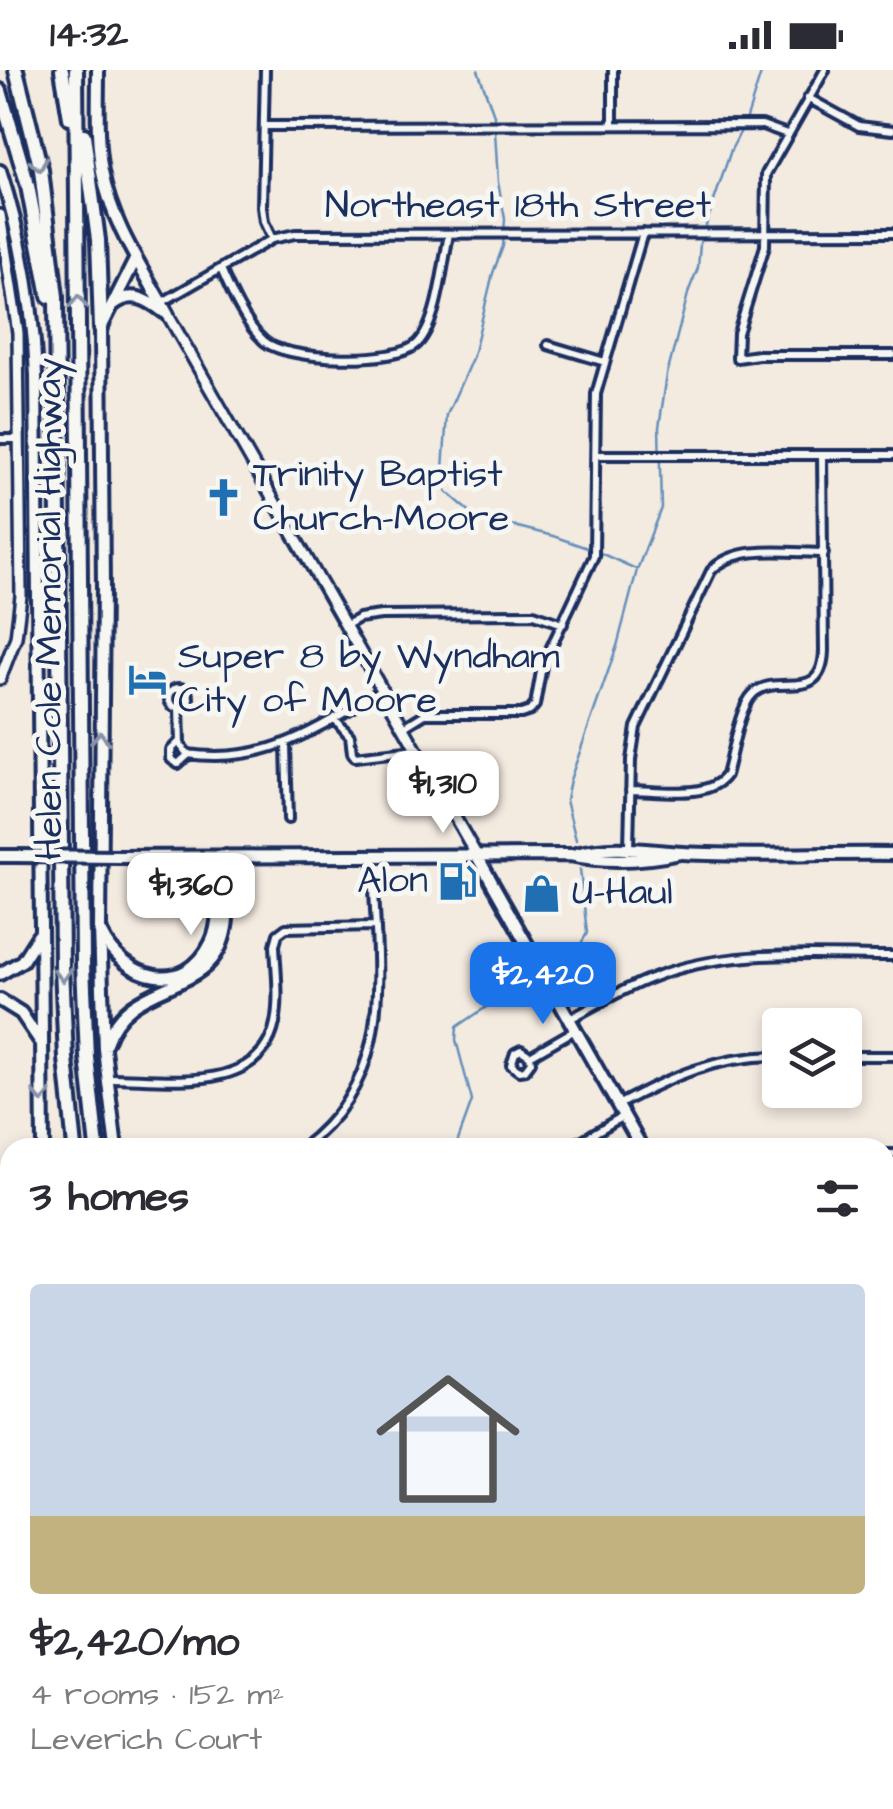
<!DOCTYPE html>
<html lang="en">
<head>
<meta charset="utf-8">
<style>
	:root { --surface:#fff; --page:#f2f2f3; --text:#2b2b33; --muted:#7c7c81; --accent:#1a73e8 }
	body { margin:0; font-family:"Architects Daughter",sans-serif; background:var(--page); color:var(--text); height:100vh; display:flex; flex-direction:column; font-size:38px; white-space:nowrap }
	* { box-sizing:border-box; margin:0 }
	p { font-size:32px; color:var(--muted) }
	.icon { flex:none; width:55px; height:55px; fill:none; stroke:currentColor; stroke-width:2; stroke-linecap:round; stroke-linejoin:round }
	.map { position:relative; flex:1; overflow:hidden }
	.sheet { position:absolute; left:0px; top:1068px; width:895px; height:672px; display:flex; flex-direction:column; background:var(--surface); border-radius:30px 30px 0 0; box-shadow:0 5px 15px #0003 }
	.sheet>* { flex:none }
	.buttons { position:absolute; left:762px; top:938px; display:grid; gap:20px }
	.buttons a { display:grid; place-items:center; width:100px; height:100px; border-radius:10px; background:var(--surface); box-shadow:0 5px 15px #0003; font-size:50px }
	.price { position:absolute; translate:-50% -85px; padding:0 22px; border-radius:20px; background:#fff; color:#222; font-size:32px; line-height:65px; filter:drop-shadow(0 2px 5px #0008) }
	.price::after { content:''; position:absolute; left:50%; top:60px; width:30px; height:22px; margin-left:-15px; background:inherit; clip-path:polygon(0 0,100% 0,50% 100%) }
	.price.current { background:var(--accent); color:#fff }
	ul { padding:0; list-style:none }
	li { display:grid; align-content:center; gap:20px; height:530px; padding:0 30px }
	li span { display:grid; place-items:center; height:310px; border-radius:10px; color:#555 }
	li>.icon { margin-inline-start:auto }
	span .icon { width:180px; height:180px; fill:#fffc; stroke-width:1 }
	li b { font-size:42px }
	h2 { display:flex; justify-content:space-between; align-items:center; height:120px; padding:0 30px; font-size:42px }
	.status { display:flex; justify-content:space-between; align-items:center; height:70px; padding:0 50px; background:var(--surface); direction:ltr }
	.status svg { height:28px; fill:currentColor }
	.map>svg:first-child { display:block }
	.built { fill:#f0dbcb }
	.green { fill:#cde59a; stroke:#748a7c; stroke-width:2.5 }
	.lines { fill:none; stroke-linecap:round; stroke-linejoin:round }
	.stream { stroke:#6590ba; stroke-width:2.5 }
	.minor-casing { stroke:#1b2f5e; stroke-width:14 }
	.tertiary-casing { stroke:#1b2f5e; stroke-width:16 }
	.secondary-casing { stroke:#1b2f5e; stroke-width:18 }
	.motorway-casing { stroke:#1b2f5e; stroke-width:20 }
	.minor { stroke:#f6f6f2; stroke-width:6 }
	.tertiary { stroke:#f6f6f2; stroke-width:9 }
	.secondary { stroke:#f6f6f2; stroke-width:10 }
	.motorway { stroke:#f6f6f2; stroke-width:12 }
	.secondary-bridge-casing { stroke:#1b2f5e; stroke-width:18; stroke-linecap:butt }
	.secondary-bridge { stroke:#f6f6f2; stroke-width:10 }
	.oneway { stroke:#8892a8 }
	.labels { text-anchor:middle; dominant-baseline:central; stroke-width:10; stroke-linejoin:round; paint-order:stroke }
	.street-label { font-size:38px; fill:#1b2f5e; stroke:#f6f6f2 }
	.poi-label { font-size:38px; fill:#1b2f5e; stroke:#f6f6f2; text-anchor:start }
</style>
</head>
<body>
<div class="status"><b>14:32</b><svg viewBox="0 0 49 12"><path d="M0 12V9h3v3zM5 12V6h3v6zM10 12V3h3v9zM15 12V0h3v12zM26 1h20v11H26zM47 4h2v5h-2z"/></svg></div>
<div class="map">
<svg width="893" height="1739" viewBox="0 0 893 1739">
	<rect width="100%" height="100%" fill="#f3eae0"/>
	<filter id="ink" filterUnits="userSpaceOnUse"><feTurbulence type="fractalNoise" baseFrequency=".01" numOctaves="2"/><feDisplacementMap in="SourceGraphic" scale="20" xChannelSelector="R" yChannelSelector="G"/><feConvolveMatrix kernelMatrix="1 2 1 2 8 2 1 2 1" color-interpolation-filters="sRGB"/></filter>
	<g filter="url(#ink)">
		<path class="built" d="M560 1730H793V1739H560Z"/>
		<path class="green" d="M10 1574V1730H56V1739H0V1575Z"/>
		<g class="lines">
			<path class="stream" d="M478 0 494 45 498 112 505 149 503 176 493 203 473 286 447 345 442 412 447 422 475 446 553 466 590 479
				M598 482 636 499
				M576 770 566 730 570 710 617 576 637 500 661 438 659 357 667 305 689 220 698 198 700 173 731 80 746 51 762 0
				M553 894 577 881 587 863 580 799
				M455 1078 472 1031 456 970 457 957 529 908
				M64 1730V1739"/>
			<defs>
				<path id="minor" d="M265 0 262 137 264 152 272 169
					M613 0V55
					M825 0 766 104 765 176 738 263 737 288 758 285H893
					M808 28 859 56 893 60
					M266 56 762 55 787 64
					M221 199C231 222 245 254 264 271 286 291 398 295 418 273 438 252 443 193 449 164
					M161 233 272 169 295 164 893 163
					M548 275 605 292
					M0 369H19
					M596 385H893
					M345 556 359 548 381 545 534 544 563 554
					M169 628a10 10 0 1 1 20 0a10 10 0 1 1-20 0Z
					M179 638 180 674 187 684C268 695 316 659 382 620
					M334 648 350 666 352 683 355 687 415 680
					M404 657 425 644H521L530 641 535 635 542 596 594 486 596 324 643 163
					M179 672 171 680V689L178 694 189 684
					M286 675 288 749
					M630 720C657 720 709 730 726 705 732 685 739 637 753 624 777 601 822 636 824 581L822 385
					M629 778 631 690 636 657 711 501C737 473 789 483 824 483
					M570 949C598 934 624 918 654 907 729 878 814 886 893 886
					M530 986 531 992 525 1000 519 1001 511 995 515 983 521 980 530 986 575 960
					M845 986H893
					M107 1008C161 1007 260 1027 275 953 280 929 276 900 275 875L278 864 286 858 373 856
					M618 1035C671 1006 718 986 780 986
					M302 1078C402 1003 374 895 373 786
					M569 1078 623 1046
					M885 1084H893
					M885 1183H893
					M885 1285H893
					M885 1389H893
					M885 1494 893 1492
					M885 1592H893
					M885 1691H893
					M549 1739 550 1730"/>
				<path id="tertiary" d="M0 145 18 263 21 526 16 567 0 609
					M168 245 477 786
					M0 1460H10
					M90 1730V1739"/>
				<path id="secondary" d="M98 0C98 34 96 69 102 102 112 155 143 199 168 245
					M0 101C22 168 33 235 36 305L43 1078
					M113 235C131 220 147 229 164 242
					M576 784C613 774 646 781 683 783 753 787 823 783 893 784
					M0 786H15
					M477 786 642 1078
					M120 787 570 785C607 793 643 791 680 783
					M102 863C124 910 185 927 211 873 223 849 216 813 216 787
					M0 904 22 891 38 866
					M0 930 21 943 40 971
					M106 973C128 907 207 928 224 866 231 842 226 811 226 786
					M116 1078 104 979 100 858 103 517 101 258 136 188
					M216 1730 219 1739
					M309 1730 313 1739
					M883 1739V1730"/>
				<path id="motorway" d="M16 0 41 100 56 227 62 897 66 989 75 1078
					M62 0 70 48
					M76 0 83 895 87 987 97 1078
					M0 21 28 116 49 226
					M84 65 98 170 101 258
					M43 1077V1078
					M251 1730 254 1739
					M275 1730 278 1739"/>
			</defs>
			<use href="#minor" class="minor-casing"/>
			<use href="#tertiary" class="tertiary-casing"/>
			<use href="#secondary" class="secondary-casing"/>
			<use href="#motorway" class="motorway-casing"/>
			<use href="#minor" class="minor"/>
			<use href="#tertiary" class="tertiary"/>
			<use href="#secondary" class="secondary"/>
			<use href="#motorway" class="motorway"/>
			<defs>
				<path id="secondary-bridge" d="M15 786 120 787"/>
			</defs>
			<use href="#secondary-bridge" class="secondary-bridge-casing"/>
			<use href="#secondary-bridge" class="secondary-bridge"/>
		</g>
		<defs><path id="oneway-chevron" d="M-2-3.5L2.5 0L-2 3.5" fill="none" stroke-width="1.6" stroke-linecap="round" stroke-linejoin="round" transform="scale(2.5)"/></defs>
		<g class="oneway">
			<use href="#oneway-chevron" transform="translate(39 95) rotate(79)"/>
			<use href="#oneway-chevron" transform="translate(78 232) rotate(-90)"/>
			<use href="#oneway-chevron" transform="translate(100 668) rotate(-89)"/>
			<use href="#oneway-chevron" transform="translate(63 905) rotate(88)"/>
			<use href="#oneway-chevron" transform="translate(42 1026) rotate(89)"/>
		</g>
	</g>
	<defs>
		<symbol id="church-bare" viewBox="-9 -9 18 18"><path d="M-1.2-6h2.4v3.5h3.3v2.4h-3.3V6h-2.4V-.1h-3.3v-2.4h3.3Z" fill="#1f6fb2" stroke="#f6f6f2" stroke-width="2.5" paint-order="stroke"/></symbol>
		<symbol id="hotel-bare" viewBox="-9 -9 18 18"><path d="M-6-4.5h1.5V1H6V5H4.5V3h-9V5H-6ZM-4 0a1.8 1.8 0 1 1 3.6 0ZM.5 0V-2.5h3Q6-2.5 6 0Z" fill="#1f6fb2" stroke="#f6f6f2" stroke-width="2.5" paint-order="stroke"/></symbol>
		<symbol id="fuel-bare" viewBox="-9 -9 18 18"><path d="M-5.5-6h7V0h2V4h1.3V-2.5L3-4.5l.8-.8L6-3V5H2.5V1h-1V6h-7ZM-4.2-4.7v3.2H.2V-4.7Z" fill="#1f6fb2" stroke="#f6f6f2" stroke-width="2.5" paint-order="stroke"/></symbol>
		<symbol id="shop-bare" viewBox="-9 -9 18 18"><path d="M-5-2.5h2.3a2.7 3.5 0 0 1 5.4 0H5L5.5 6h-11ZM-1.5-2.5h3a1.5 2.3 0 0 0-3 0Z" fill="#1f6fb2" stroke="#f6f6f2" stroke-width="2.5" paint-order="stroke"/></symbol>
	</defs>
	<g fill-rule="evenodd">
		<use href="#church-bare" x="196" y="400" width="55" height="55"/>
		<use href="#hotel-bare" x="120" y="582" width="55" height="55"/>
		<use href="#fuel-bare" x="430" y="784" width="55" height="55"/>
		<use href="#shop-bare" x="514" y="796" width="55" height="55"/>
	</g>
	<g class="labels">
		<g class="street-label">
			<text x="518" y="136">Northeast 18th Street</text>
			<text transform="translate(50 539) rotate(-90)">Helen Cole Memorial Highway</text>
		</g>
		<g class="poi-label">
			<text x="253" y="405">Trinity Baptist<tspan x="253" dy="44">Church-Moore</tspan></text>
			<text x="178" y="587">Super 8 by Wyndham<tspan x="178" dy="44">City of Moore</tspan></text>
			<text x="428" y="811" text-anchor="end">Alon</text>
			<text x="572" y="823">U-Haul</text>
		</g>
	</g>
</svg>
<div class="buttons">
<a><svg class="icon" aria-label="layers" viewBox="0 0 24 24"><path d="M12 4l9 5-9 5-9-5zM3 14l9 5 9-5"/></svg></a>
</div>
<b class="price" style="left:443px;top:766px">$1,310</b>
<b class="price" style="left:191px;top:868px">$1,360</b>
<b class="price current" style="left:543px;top:957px">$2,420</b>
<section class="sheet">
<h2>3 homes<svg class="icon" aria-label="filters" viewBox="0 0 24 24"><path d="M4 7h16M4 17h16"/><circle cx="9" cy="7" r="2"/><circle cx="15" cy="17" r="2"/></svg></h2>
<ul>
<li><span style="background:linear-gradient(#c9d6e8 75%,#c2b280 0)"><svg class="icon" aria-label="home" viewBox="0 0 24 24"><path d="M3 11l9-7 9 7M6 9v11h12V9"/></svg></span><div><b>$2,420/mo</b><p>4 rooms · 152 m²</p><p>Leverich Court</p></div></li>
</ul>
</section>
</div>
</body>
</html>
